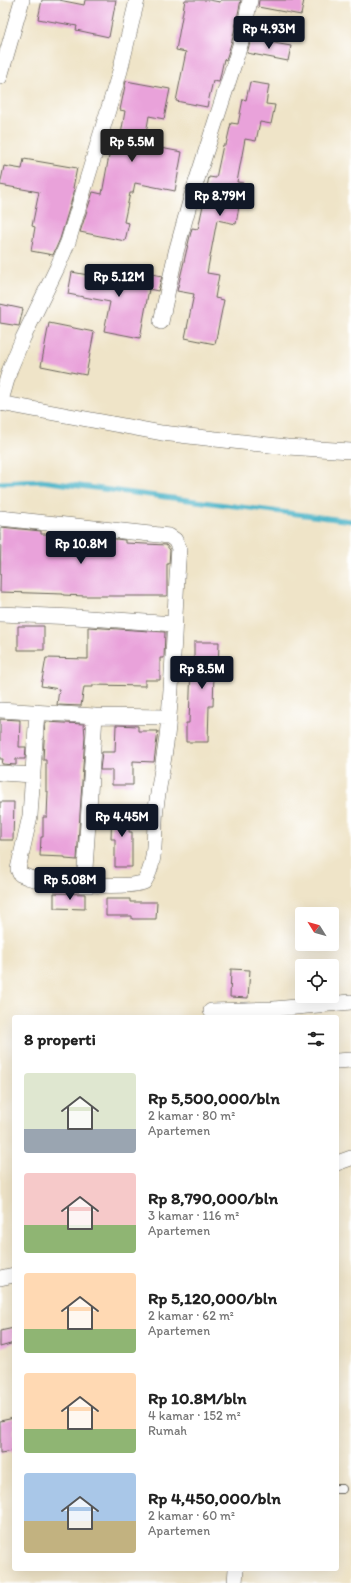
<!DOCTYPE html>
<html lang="id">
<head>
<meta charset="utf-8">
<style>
	:root { --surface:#fff; --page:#f6f6f6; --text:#222; --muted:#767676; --accent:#111827 }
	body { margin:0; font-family:Itim,sans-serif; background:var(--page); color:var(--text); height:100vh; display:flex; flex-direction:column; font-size:15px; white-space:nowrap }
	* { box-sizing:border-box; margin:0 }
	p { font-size:13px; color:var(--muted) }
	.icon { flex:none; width:22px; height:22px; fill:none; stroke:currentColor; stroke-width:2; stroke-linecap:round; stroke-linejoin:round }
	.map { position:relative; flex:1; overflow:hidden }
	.sheet { position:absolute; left:12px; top:1015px; width:327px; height:556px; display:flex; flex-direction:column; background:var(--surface); border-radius:4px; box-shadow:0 4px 16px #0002 }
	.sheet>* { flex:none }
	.needle { width:26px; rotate:307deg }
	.controls { position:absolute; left:295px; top:907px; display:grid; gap:8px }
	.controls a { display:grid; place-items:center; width:44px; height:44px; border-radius:4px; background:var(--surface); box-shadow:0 4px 16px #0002; font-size:20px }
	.price { position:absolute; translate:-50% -34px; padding:0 9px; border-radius:4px; background:var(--accent); color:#fff; font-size:13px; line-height:26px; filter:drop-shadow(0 1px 2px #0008) }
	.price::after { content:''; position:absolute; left:50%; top:24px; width:12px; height:9px; margin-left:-6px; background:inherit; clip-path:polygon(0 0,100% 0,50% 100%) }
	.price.selected { background:#222; color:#fff }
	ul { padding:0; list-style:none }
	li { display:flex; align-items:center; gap:12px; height:100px; padding:0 12px }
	li span { display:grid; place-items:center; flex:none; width:112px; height:80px; border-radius:4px; color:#555 }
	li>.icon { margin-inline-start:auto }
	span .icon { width:48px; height:48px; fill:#fffc; stroke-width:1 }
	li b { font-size:17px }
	h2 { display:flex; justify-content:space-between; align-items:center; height:48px; padding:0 12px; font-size:17px }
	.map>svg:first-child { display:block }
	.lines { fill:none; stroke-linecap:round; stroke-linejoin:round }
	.stream { stroke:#49b3c7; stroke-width:5 }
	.building { fill:#e9a2da }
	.lane-casing { stroke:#666258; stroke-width:10 }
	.street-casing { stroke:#666258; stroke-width:16 }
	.lane { stroke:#fff; stroke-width:8 }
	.street { stroke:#fff; stroke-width:15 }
</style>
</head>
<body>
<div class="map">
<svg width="351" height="1583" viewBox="0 0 351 1583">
	<rect width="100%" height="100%" fill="#fff"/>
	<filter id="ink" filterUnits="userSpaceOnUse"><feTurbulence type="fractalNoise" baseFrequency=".025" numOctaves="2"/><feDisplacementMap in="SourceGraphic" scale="8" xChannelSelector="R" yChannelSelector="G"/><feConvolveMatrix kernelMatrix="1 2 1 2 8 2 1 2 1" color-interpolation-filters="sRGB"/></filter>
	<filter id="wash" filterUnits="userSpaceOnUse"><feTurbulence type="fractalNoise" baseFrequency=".012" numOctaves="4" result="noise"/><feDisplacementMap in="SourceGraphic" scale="16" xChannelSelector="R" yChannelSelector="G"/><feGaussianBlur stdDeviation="0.9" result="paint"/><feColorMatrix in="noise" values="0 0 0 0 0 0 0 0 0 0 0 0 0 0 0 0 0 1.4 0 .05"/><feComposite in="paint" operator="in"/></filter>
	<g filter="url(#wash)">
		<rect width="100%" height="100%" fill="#efe4c8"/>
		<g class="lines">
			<path class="stream" d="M0 483 41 481 351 521"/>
		</g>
		<g id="blocks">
			<path class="building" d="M42 0H59L84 5 85 0H116L109 37 76 30 77 26 38 19Z
				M185 0H209L220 2 221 0H241L233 37 226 60 224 59 219 82 213 81 207 107 176 101 186 52 176 50Z
				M259 0H304L301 15 258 7Z
				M251 39 291 46 288 61 247 53Z
				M126 81 170 89 164 119 149 116 144 145 182 152 175 191 135 183 133 193H130L124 222 129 223 125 241 80 232 93 192 102 194 112 139 120 140 125 111 120 110Z
				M250 82 269 85 266 104 275 105 271 124 260 122 256 141 245 139 237 182 243 183 236 224 217 220 207 273 219 275 215 298 224 300 215 344 185 338 194 294 177 291 190 236 192 228 198 229 209 177 216 178 223 145H226L231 123 238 124 243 99 246 100Z
				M24 159 77 168 73 188 75 189 60 239 53 255 31 251 35 227 32 226 39 192 0 185 4 166 22 169Z
				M121 268 162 276 158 291 149 289 140 338 104 331 110 302 68 294 72 272 119 281Z
				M0 304 23 309 19 326 0 323Z
				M49 323 94 332 86 375 41 366Z
				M1 527 41 531V534H69L125 540V543L166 545 170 550 169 564H167V596H85L63 595V594L0 592Z
				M18 626H44V650H18Z
				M88 627 165 632 164 658H160V680H145V686L93 685V687H84L81 706 57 705 59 689 41 686 46 658 88 659Z
				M194 642H219L218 674H214L213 706H209L208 742H186V723H189L191 664H194Z
				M0 719 20 720 19 747H26L25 759H16V765L2 764 3 759H0Z
				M45 722 84 724 85 736 77 860 65 859V857L40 856 41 837H43V817H47L48 791H46V760H43Z
				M116 725 138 726V731H158L154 762 133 761V785H112V770H100L102 752H115Z
				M0 802H14L13 840H0Z
				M112 810H130L129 832H132V867H115V839H111Z
				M54 893 85 894V909L54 908Z
				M106 899H130V902H157L156 919H132V916H106Z
				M231 969 250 970 248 998 230 997Z
				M14 1328V1343L0 1347V1331Z
				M14 1418V1451L0 1453V1421Z"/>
		</g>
	</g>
	<g filter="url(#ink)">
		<use href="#blocks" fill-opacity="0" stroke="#666258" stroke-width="1"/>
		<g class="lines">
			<defs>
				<path id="lane" d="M337 1489H342"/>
				<path id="street" d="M0 77 22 0
					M161 322 176 252 191 198 242 39 250 0
					M0 403 162 433 287 447 351 451
					M0 404 10 369 23 338 57 268 68 242 120 71 137 0
					M0 518 169 536 175 540 179 548C174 611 174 673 167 736 164 760 159 784 156 808 153 831 158 861 144 882 128 889 57 884 38 880 32 879 26 877 20 874L18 869 30 816 37 712
					M0 614 75 617 174 624
					M0 710 95 716 168 717
					M0 773 33 775
					M84 884 95 716
					M211 1011 274 1009 351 1002
					M337 1061 351 1060
					M337 1163 351 1158
					M0 1278 14 1275
					M235 1583 236 1569"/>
			</defs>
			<use href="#lane" class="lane-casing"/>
			<use href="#street" class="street-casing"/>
			<use href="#lane" class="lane"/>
			<use href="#street" class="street"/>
		</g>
	</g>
</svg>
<div class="controls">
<a><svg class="needle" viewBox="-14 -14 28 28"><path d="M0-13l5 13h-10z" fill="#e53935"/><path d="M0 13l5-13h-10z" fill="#767676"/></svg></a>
<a><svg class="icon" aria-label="locate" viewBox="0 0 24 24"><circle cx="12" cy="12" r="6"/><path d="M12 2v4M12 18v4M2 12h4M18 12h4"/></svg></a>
</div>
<b class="price" style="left:269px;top:50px">Rp 4.93M</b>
<b class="price selected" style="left:132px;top:163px">Rp 5.5M</b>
<b class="price" style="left:220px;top:217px">Rp 8.79M</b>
<b class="price" style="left:119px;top:298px">Rp 5.12M</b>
<b class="price" style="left:81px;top:565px">Rp 10.8M</b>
<b class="price" style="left:202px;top:690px">Rp 8.5M</b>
<b class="price" style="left:122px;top:838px">Rp 4.45M</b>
<b class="price" style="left:70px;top:901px">Rp 5.08M</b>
<section class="sheet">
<h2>8 properti<svg class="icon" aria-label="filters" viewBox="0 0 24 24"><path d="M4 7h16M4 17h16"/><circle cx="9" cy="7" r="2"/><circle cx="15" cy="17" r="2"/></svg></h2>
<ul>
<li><span style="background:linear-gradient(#dfe7d0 70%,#9aa5b1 0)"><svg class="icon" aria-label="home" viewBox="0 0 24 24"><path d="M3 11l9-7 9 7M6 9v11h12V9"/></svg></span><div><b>Rp 5,500,000/bln</b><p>2 kamar · 80 m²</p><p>Apartemen</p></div></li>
<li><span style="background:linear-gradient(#f6c9c9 65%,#8fb573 0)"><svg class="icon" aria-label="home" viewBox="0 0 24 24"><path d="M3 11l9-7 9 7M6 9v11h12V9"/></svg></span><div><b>Rp 8,790,000/bln</b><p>3 kamar · 116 m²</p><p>Apartemen</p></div></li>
<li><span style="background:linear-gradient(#ffd9b3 70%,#8fb573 0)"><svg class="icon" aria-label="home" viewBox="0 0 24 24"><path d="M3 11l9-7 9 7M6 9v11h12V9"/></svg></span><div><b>Rp 5,120,000/bln</b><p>2 kamar · 62 m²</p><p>Apartemen</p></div></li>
<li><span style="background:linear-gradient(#ffd9b3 70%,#8fb573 0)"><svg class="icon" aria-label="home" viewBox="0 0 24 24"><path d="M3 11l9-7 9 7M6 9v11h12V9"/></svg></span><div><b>Rp 10.8M/bln</b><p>4 kamar · 152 m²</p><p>Rumah</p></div></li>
<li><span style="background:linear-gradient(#a9c7e8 60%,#c2b280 0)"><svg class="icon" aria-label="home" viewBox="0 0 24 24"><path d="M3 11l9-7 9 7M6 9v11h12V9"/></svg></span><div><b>Rp 4,450,000/bln</b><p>2 kamar · 60 m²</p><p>Apartemen</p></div></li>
</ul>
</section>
</div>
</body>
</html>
